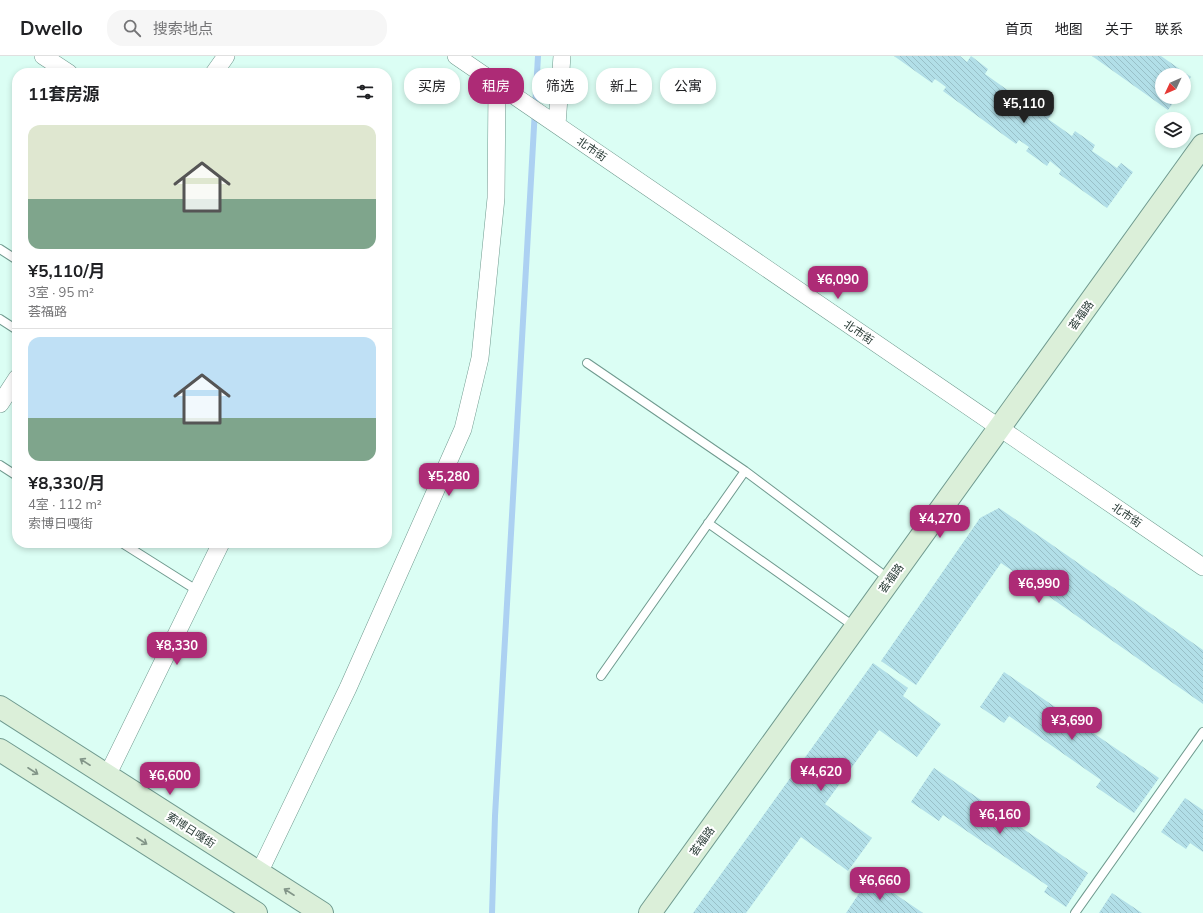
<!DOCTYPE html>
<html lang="zh">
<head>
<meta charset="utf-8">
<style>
	:root { --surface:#fff; --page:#f6f6f6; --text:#202124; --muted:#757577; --line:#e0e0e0; --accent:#ad2b76 }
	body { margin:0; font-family:Mulish,"Noto Sans SC",sans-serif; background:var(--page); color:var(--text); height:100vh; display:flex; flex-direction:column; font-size:15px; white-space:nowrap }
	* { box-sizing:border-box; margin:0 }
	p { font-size:13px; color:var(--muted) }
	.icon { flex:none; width:22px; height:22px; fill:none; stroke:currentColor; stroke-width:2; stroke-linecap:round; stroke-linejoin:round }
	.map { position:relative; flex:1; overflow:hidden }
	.details { position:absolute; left:12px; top:12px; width:380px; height:480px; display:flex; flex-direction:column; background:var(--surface); border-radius:16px; box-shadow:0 2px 6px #0003 }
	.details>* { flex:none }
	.hud { position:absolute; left:404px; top:12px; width:380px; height:36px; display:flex; gap:8px }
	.needle { width:26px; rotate:226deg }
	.buttons { position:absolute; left:1155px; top:12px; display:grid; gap:8px }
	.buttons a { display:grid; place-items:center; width:36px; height:36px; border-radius:50%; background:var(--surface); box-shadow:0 2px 6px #0003; font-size:20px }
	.price { position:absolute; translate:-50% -34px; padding:0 9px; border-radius:8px; background:var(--accent); color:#fff; font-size:13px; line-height:26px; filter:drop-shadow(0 1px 2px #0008) }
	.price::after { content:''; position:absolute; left:50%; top:24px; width:12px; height:9px; margin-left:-6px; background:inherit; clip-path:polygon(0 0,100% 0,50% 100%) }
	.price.on { background:#222; color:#fff }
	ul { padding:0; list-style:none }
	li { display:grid; align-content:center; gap:8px; height:212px; padding:0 16px }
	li+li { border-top:1px solid var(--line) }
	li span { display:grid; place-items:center; height:124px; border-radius:12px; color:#555 }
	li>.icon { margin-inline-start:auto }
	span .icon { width:72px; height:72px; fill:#fffc; stroke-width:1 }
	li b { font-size:17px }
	h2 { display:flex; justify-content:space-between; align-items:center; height:48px; padding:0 16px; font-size:17px }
	.tag { padding:0 14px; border-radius:16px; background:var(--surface); box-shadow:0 2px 6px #0003; font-size:14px; line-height:36px }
	.tag.on { background:var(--accent); color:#fff }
	header { display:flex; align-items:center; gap:24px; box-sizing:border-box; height:56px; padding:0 20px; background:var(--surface); border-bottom:1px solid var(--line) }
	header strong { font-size:19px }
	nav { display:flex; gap:22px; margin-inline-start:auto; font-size:14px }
	.search { width:280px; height:36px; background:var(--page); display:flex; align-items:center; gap:10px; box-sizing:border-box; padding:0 14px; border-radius:16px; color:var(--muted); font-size:15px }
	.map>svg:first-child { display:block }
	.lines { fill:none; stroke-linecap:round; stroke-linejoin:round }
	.stream { stroke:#acd1f2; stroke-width:6 }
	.building { fill:url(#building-back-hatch) }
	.lane-casing { stroke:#709a8f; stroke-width:10 }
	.street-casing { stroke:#709a8f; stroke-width:18 }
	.secondary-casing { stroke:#709a8f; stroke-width:24 }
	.lane { stroke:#fff; stroke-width:8 }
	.street { stroke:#fff; stroke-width:17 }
	.secondary { stroke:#dbefd9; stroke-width:22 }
	.oneway { stroke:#829588 }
	.labels { text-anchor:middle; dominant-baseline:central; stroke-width:4; stroke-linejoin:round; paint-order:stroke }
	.street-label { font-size:11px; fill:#293b36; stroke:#fff }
</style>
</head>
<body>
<header>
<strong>Dwello</strong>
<div class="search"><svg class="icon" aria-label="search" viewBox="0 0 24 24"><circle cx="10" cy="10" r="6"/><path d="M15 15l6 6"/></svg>搜索地点</div>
<nav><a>首页</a><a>地图</a><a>关于</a><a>联系</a></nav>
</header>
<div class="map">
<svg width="1203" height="857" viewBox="0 0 1203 857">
	<defs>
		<pattern id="building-back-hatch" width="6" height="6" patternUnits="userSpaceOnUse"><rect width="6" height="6" fill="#b2dfe8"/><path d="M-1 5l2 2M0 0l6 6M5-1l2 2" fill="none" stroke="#99c0c8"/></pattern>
	</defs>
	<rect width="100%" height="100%" fill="#dbfef4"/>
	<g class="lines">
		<path class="stream" d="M492 857 495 760 538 0"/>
	</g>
	<path class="building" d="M894 0H960L967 6 971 0 988 13 985 18 1027 48 1030 43 1052 58 1048 63 1072 80 1075 75 1095 89 1092 95 1117 112 1121 107 1133 116 1107 152 1059 118 1061 114 1050 105 1047 110 1026 95 1029 91 1019 84 1016 88 943 35 946 31 935 23 932 27Z
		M1092 0H1161L1191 21 1184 31V19H1162V41H1177L1168 54Z
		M999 452 1203 594V648L1001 507 916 629 881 605 980 462Z
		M873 607 908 632 903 640 941 668 917 701 879 674 825 748 872 782 848 815 801 781 746 857H693Z
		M1004 616 1159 722 1134 757 1096 731 1101 724 1009 660 1004 667 980 651Z
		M934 712 1088 817 1066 851 1044 836 1048 830 943 759 939 765 911 746Z
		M1185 742 1203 754V796L1190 787 1186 793 1161 776Z
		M870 821 923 857H846Z
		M1112 837 1142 857H1099Z"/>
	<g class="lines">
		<defs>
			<path id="lane" d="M0 193 17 204
				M0 263 17 274
				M587 307 745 415 889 523
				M0 409 17 420
				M708 467 855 571
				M122 487 198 535
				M601 620 745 415
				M1075 857 1203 676"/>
			<path id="street" d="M43 0 69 17
				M456 0 1203 511
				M214 17 226 0
				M557 69 562 0
				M0 348 17 322
				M107 720 221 487
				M259 817 348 632 463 373 480 302 496 142 497 28"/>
			<path id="secondary" d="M0 651 322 857
				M0 694 256 857
				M650 857 1203 89"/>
		</defs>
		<use href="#lane" class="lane-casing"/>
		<use href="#street" class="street-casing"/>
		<use href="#secondary" class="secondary-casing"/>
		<use href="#lane" class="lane"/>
		<use href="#street" class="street"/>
		<use href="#secondary" class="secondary"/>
	</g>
	<defs><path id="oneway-shaft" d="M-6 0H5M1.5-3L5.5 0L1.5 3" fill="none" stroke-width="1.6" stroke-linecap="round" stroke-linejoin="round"/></defs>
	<g class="oneway">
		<use href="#oneway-shaft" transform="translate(85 706) rotate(-147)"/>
		<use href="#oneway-shaft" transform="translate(33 715) rotate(33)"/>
		<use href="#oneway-shaft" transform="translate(142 785) rotate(33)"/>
		<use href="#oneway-shaft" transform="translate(289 836) rotate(-147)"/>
	</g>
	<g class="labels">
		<g class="street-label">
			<text transform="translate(592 93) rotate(34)">北市街</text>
			<text transform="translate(1081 259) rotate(-54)">荟福路</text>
			<text transform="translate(859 276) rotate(34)">北市街</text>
			<text transform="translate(1127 459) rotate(34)">北市街</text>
			<text transform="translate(891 522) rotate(-54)">荟福路</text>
			<text transform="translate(191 774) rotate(33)">索博日嘎街</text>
			<text transform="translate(702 785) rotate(-54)">荟福路</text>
		</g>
	</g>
</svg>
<div class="buttons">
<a><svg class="needle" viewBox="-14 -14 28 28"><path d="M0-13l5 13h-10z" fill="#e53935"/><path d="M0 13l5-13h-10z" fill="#757577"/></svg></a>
<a><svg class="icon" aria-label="layers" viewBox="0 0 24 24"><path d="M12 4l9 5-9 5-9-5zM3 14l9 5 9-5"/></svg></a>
</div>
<b class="price on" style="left:1024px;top:68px">¥5,110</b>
<b class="price" style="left:838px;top:244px">¥6,090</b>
<b class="price" style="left:449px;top:441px">¥5,280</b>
<b class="price" style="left:940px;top:483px">¥4,270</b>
<b class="price" style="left:1039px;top:548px">¥6,990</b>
<b class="price" style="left:177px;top:610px">¥8,330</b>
<b class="price" style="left:1072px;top:685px">¥3,690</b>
<b class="price" style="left:821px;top:736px">¥4,620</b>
<b class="price" style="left:170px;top:740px">¥6,600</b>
<b class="price" style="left:1000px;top:779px">¥6,160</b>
<b class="price" style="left:880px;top:845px">¥6,660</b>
<div class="hud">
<a class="tag">买房</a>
<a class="tag on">租房</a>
<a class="tag">筛选</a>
<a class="tag">新上</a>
<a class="tag">公寓</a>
</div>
<section class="details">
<h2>11套房源<svg class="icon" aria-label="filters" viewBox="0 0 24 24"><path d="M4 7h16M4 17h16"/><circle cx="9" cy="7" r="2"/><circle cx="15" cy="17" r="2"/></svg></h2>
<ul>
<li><span style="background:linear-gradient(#dfe7d0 60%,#7fa58c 0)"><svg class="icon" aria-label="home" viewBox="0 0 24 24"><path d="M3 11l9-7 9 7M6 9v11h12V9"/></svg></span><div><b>¥5,110/月</b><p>3室 · 95 m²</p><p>荟福路</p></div></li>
<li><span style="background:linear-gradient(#bfe0f5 65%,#7fa58c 0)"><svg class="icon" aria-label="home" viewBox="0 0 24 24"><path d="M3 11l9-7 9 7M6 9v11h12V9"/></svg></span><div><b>¥8,330/月</b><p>4室 · 112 m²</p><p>索博日嘎街</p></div></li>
</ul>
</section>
</div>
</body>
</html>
